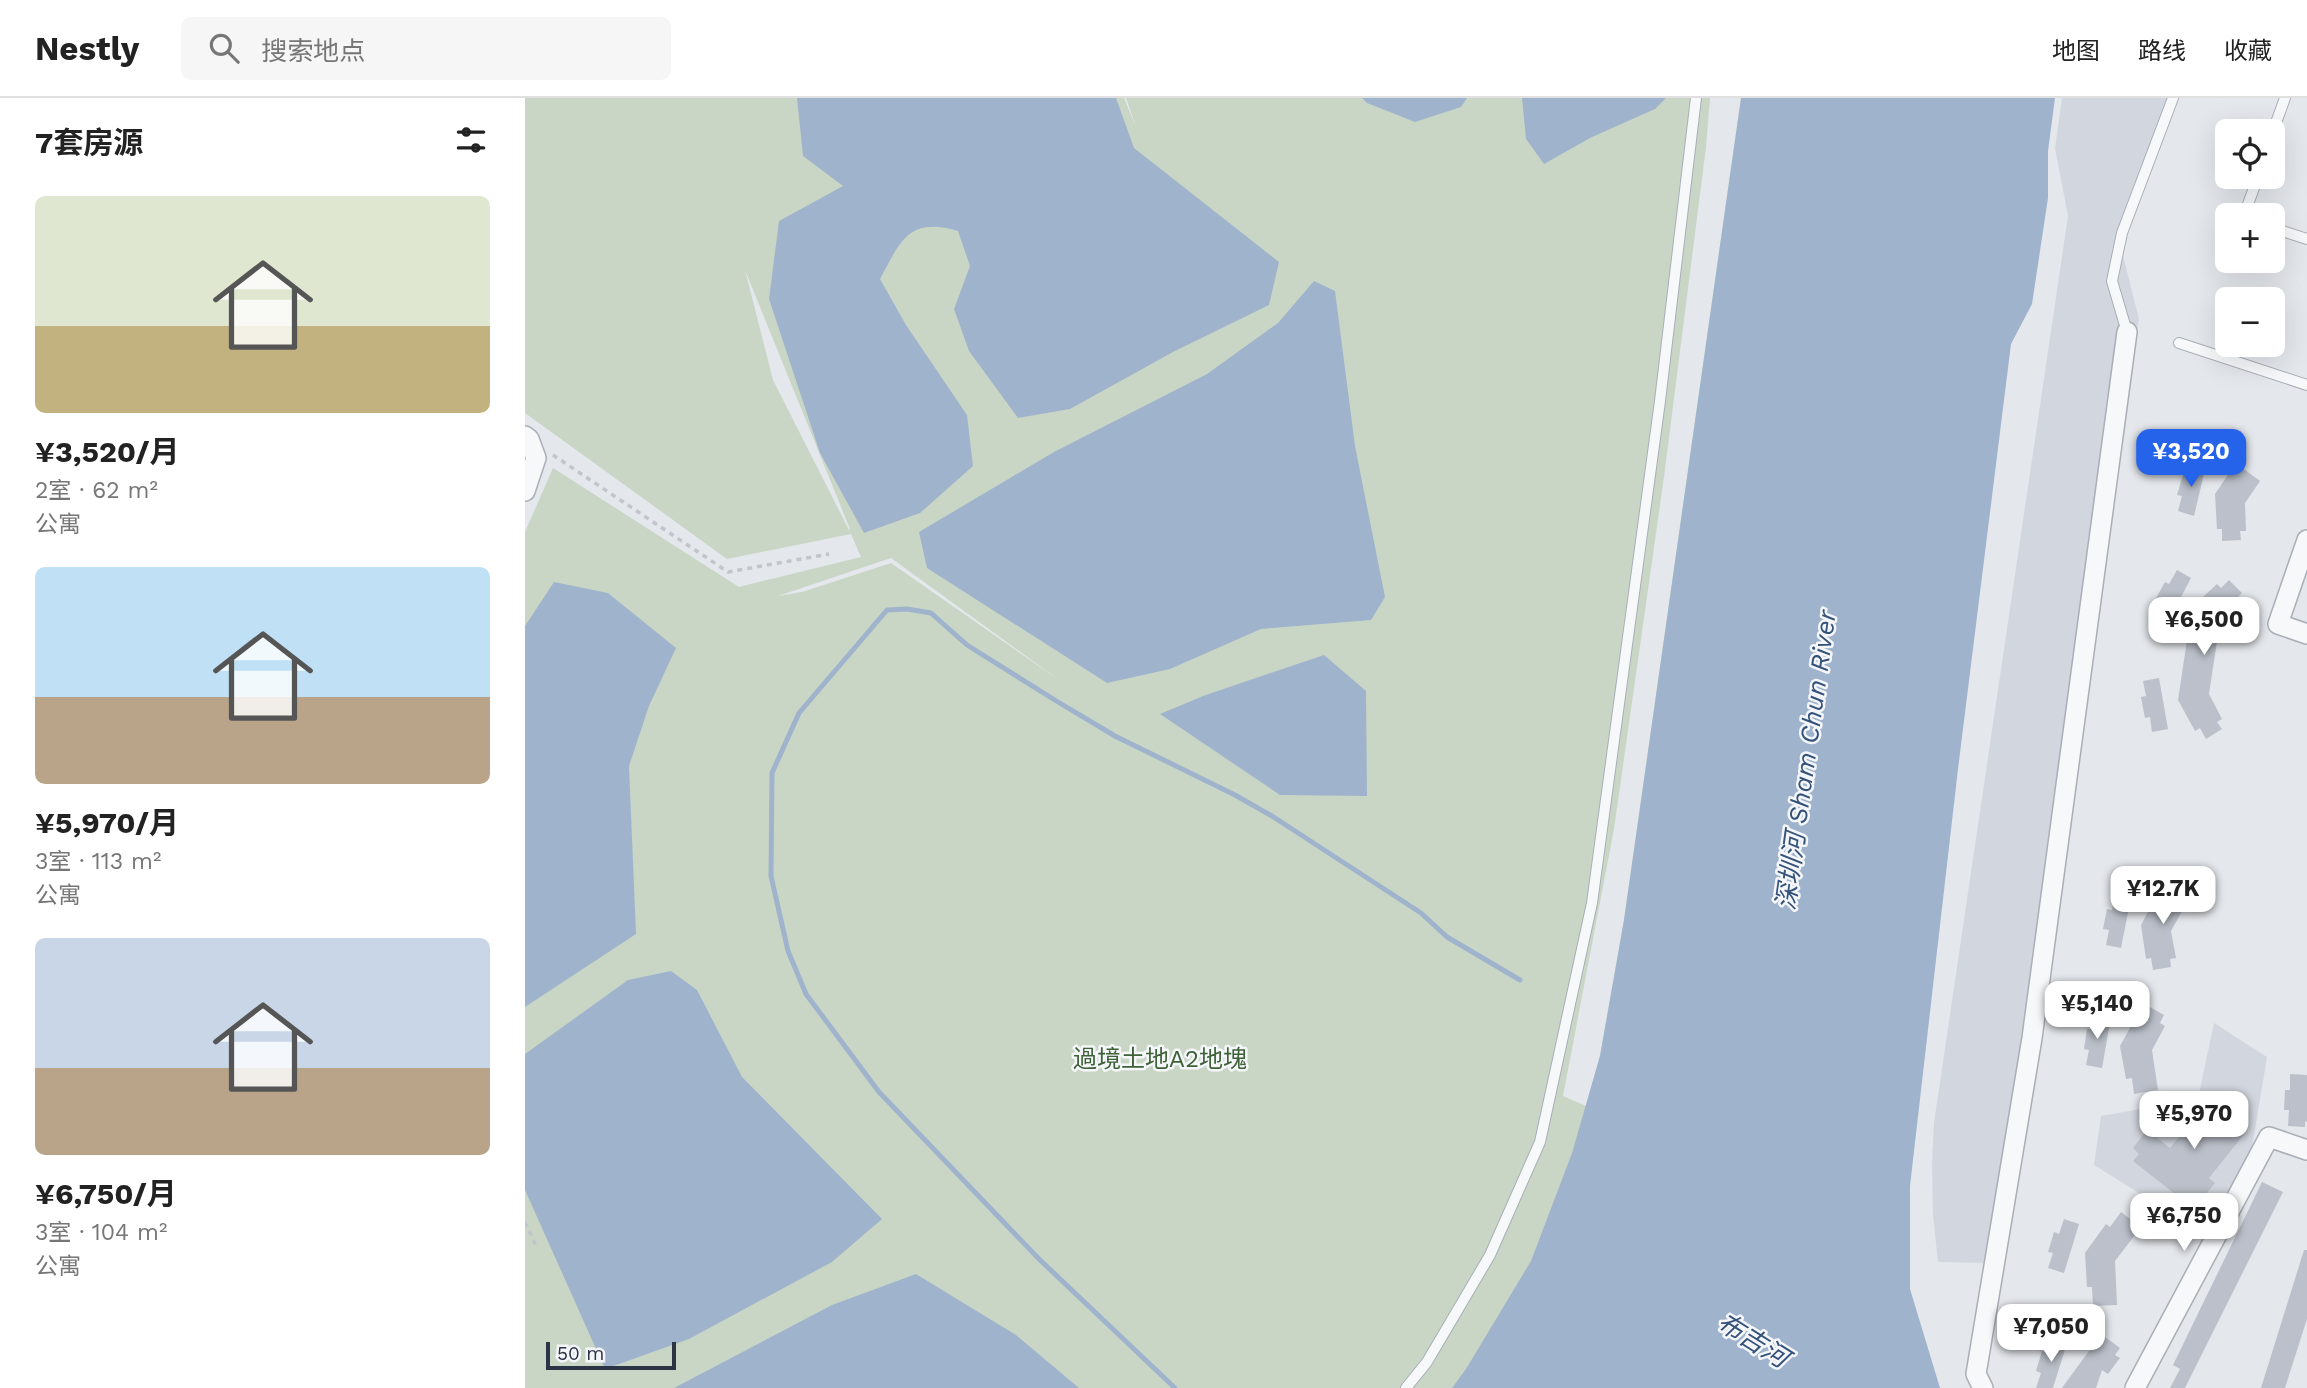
<!DOCTYPE html>
<html lang="zh">
<head>
<meta charset="utf-8">
<style>
	:root { --surface:#fff; --page:#f6f6f6; --text:#222; --muted:#767676; --line:#e0e0e0; --accent:#2563eb }
	body { margin:0; font-family:"Work Sans","Noto Sans SC",sans-serif; background:var(--page); color:var(--text); height:100vh; display:flex; flex-direction:column; font-size:26px; white-space:nowrap }
	* { box-sizing:border-box; margin:0 }
	p { font-size:23px; color:var(--muted) }
	.icon { flex:none; width:38px; height:38px; fill:none; stroke:currentColor; stroke-width:2; stroke-linecap:round; stroke-linejoin:round }
	.map { position:relative; flex:1; overflow:hidden }
	.side { display:flex; flex-direction:column; background:var(--surface); width:525px }
	.side>* { flex:none }
	.tools { position:absolute; left:1690px; top:21px; display:grid; gap:14px }
	.tools a { display:grid; place-items:center; width:70px; height:70px; border-radius:10px; background:var(--surface); box-shadow:0 7px 28px #0002; font-size:35px }
	.scale { position:absolute; left:21px; bottom:18px; width:130px; box-sizing:border-box; padding-left:7px; border:4px solid #2b3445; border-top:0; font-size:19px; line-height:24px; white-space:nowrap; color:#2b3445; -webkit-text-stroke:5px #f4f6f9; paint-order:stroke }
	.price { position:absolute; translate:-50% -60px; padding:0 16px; border-radius:14px; background:#fff; color:#222; font-size:23px; line-height:46px; filter:drop-shadow(0 2px 4px #0008) }
	.price::after { content:''; position:absolute; left:50%; top:42px; width:21px; height:16px; margin-left:-10px; background:inherit; clip-path:polygon(0 0,100% 0,50% 100%) }
	.price.current { background:var(--accent); color:#fff }
	ul { padding:0; list-style:none }
	li { display:grid; align-content:center; gap:14px; height:371px; padding:0 35px }
	li span { display:grid; place-items:center; height:217px; border-radius:10px; color:#555 }
	li>.icon { margin-inline-start:auto }
	span .icon { width:126px; height:126px; fill:#fffc; stroke-width:1 }
	li b { font-size:30px }
	h2 { display:flex; justify-content:space-between; align-items:center; height:84px; padding:0 35px; font-size:30px }
	header { display:flex; align-items:center; gap:42px; box-sizing:border-box; height:98px; padding:0 35px; background:var(--surface); border-bottom:2px solid var(--line) }
	header strong { font-size:33px }
	nav { display:flex; gap:38px; margin-inline-start:auto; font-size:24px }
	.search { width:490px; height:63px; background:var(--page); display:flex; align-items:center; gap:18px; box-sizing:border-box; padding:0 24px; border-radius:10px; color:var(--muted); font-size:26px }
	main { display:flex; flex:1; min-height:0 }
	.map>svg:first-child { display:block }
	.built { fill:#d2d6de }
	.green { fill:#c9d6c5; fill-rule:evenodd }
	.water { fill:#9fb4cc }
	.lines { fill:none; stroke-linecap:round; stroke-linejoin:round }
	.stream { stroke:#9fb4cc; stroke-width:5 }
	.building { fill:#bbc0ca }
	.lane-casing { stroke:#a9aeb7; stroke-width:12 }
	.street-casing { stroke:#a9aeb7; stroke-width:22 }
	.path { stroke:#c2c5cb; stroke-width:3.5; stroke-dasharray:5 5; stroke-linecap:butt }
	.lane { stroke:#f7f8fa; stroke-width:10 }
	.street { stroke:#f7f8fa; stroke-width:19 }
	.labels { text-anchor:middle; dominant-baseline:central; stroke-width:5; stroke-linejoin:round; paint-order:stroke }
	.park-label { font-size:24px; fill:#3f6138; stroke:#f4f6f9 }
	.water-label { font-size:26px; font-style:italic; fill:#34527a; stroke:#f4f6f9 }
</style>
</head>
<body>
<header>
<strong>Nestly</strong>
<div class="search"><svg class="icon" aria-label="search" viewBox="0 0 24 24"><circle cx="10" cy="10" r="6"/><path d="M15 15l6 6"/></svg>搜索地点</div>
<nav><a>地图</a><a>路线</a><a>收藏</a></nav>
</header>
<main>
<section class="side">
<h2>7套房源<svg class="icon" aria-label="filters" viewBox="0 0 24 24"><path d="M4 7h16M4 17h16"/><circle cx="9" cy="7" r="2"/><circle cx="15" cy="17" r="2"/></svg></h2>
<ul>
<li><span style="background:linear-gradient(#dfe7d0 60%,#c2b280 0)"><svg class="icon" aria-label="home" viewBox="0 0 24 24"><path d="M3 11l9-7 9 7M6 9v11h12V9"/></svg></span><div><b>¥3,520/月</b><p>2室 · 62 m²</p><p>公寓</p></div></li>
<li><span style="background:linear-gradient(#bfe0f5 60%,#b9a48a 0)"><svg class="icon" aria-label="home" viewBox="0 0 24 24"><path d="M3 11l9-7 9 7M6 9v11h12V9"/></svg></span><div><b>¥5,970/月</b><p>3室 · 113 m²</p><p>公寓</p></div></li>
<li><span style="background:linear-gradient(#c9d6e8 60%,#b9a48a 0)"><svg class="icon" aria-label="home" viewBox="0 0 24 24"><path d="M3 11l9-7 9 7M6 9v11h12V9"/></svg></span><div><b>¥6,750/月</b><p>3室 · 104 m²</p><p>公寓</p></div></li>
</ul>
</section>
<div class="map">
<svg width="1782" height="1290" viewBox="0 0 1782 1290">
	<rect width="100%" height="100%" fill="#e4e7ec"/>
	<path class="built" d="M1537 0H1650L1592 134 1614 221 1464 1165 1413 1164 1408 1117 1407 1067 1409 1025 1543 118 1530 50Z
		M1689 925 1742 959 1727 1049 1680 1136 1569 1067 1576 1018 1673 1001Z"/>
	<path class="green" d="M0 0H599L611 29 601 0H1185L1181 49 1139 379 1089 731 1038 998 1061 1008 1075 958 1099 822 1216 0 1111 940 951 1290H0V434L28 370 214 489 336 459 326 436 202 461 0 315ZM220 172 325 431 324 432 248 282ZM366 460 527 577 528 578 366 465 277 494 253 498Z"/>
	<path class="water" d="M272 0H591L609 50 754 164 744 207 648 254 545 311 493 320 444 253 429 211 445 168 433 133C384 119 376 142 355 181L381 227 442 317 448 368 395 415 339 435 295 355 244 201 254 123 318 88 278 58Z
		M837 0H942L936 9 890 24 842 5Z
		M997 0H1141L1130 11 1065 40 1019 66 1001 41Z
		M1216 0H1530L1523 53V100L1507 206 1486 246 1433 671 1385 1088V1191L1415 1290H927L941 1271 1006 1163 1047 1055 1075 958 1099 822Z
		M789 183 810 193 830 348 860 499 846 522 736 531 645 571 582 585 402 470 394 434 529 354 682 276 753 225Z
		M29 484 83 495 151 550 124 608 104 668 111 836 0 909V528Z
		M799 557 841 593 842 698 755 697 635 616 678 598Z
		M146 873 172 892 217 979 357 1121 307 1164 164 1241 80 1271 0 1092V956L103 882Z
		M391 1176 491 1237 554 1290H149L307 1207Z"/>
	<g class="lines">
		<path class="stream" d="M650 1290 514 1161 354 994 281 896 263 853 246 778 247 675 274 615 362 512 382 511 406 515 442 547 533 604 590 638 710 697 747 718 896 815 922 839 995 882"/>
	</g>
	<path class="building" d="M1667 363 1681 367 1669 418 1653 413 1657 398 1652 397 1658 377 1663 378Z
		M1709 368 1714 371 1716 369 1735 383 1720 405 1721 433H1715L1716 442 1697 443V431H1692L1690 396Z
		M1652 472 1666 480 1642 526 1627 518 1635 504 1630 502 1640 484 1644 486Z
		M1704 482 1717 495 1711 501 1714 505 1695 524 1684 596 1697 621 1692 624 1697 631 1681 641 1675 630 1670 633 1653 602 1667 509 1692 486 1696 490Z
		M1634 580 1643 631 1627 634 1625 619 1620 620 1616 599 1621 598 1618 583Z
		M1645 785 1666 797 1646 833 1651 860 1645 861 1646 869 1628 872 1626 860 1621 861 1616 827 1632 797 1637 799Z
		M1590 796 1606 799 1596 850 1581 847 1584 832 1578 831 1582 811 1587 812Z
		M1623 908 1639 917 1635 925 1640 928 1627 952 1633 992 1609 996 1607 980 1601 981 1595 948 1612 917 1617 919Z
		M1570 916 1586 919 1577 970 1561 967 1564 952 1559 951 1562 931H1567Z
		M1765 976 1782 977V1024L1780 1023V1029L1763 1028 1764 1012H1759L1760 992H1765Z
		M1702 1001 1721 1002 1720 1035 1684 1080 1690 1085 1669 1111 1608 1063 1614 1056 1608 1050 1622 1032 1645 1050 1681 1005 1692 1014Z
		M1737 1084 1758 1094 1660 1290H1645L1655 1271 1648 1267Z
		M1596 1114 1616 1129 1590 1163 1592 1207 1568 1208 1567 1189H1562L1560 1155 1581 1126 1585 1129Z
		M1539 1121 1554 1126 1539 1175 1523 1170 1528 1155 1523 1154 1529 1134 1534 1136Z
		M1779 1152H1782V1221L1760 1290H1736Z
		M1580 1239 1595 1250 1590 1257 1595 1260 1583 1276 1577 1272 1571 1290H1537L1569 1246 1573 1249Z
		M1527 1240 1542 1245 1528 1290H1511L1516 1275 1511 1273 1517 1253 1522 1255Z"/>
	<g class="lines">
		<defs>
			<path id="lane" d="M1748 33 1760 0
				M1719 117 1733 79
				M1748 130 1782 141
				M1602 234 1587 183 1597 135 1648 0
				M1654 245 1782 287
				M881 1290 902 1264 965 1157 1015 1044 1067 805 1135 303 1171 0"/>
			<path id="street" d="M0 338 4 341 11 360 0 393
				M1782 442 1753 526 1782 536
				M1458 1290 1451 1276 1507 940 1602 234
				M1610 1290 1744 1039 1782 1052"/>
		</defs>
		<use href="#lane" class="lane-casing"/>
		<use href="#street" class="street-casing"/>
		<path class="path" d="M28 357 203 474 304 456
			M0 1124 11 1148"/>
		<use href="#lane" class="lane"/>
		<use href="#street" class="street"/>
	</g>
	<g class="labels">
		<g class="park-label">
			<text x="635" y="961">過境土地A2地塊</text>
		</g>
		<g class="water-label">
			<text transform="translate(1281 662) rotate(-82)">深圳河 Sham Chun River</text>
			<text transform="translate(1228 1242) rotate(32)">布吉河</text>
		</g>
	</g>
</svg>
<div class="tools">
<a><svg class="icon" aria-label="locate" viewBox="0 0 24 24"><circle cx="12" cy="12" r="6"/><path d="M12 2v4M12 18v4M2 12h4M18 12h4"/></svg></a>
<a>+</a>
<a>−</a>
</div>
<div class="scale">50 m</div>
<b class="price current" style="left:1666px;top:391px">¥3,520</b>
<b class="price" style="left:1679px;top:559px">¥6,500</b>
<b class="price" style="left:1638px;top:828px">¥12.7K</b>
<b class="price" style="left:1572px;top:943px">¥5,140</b>
<b class="price" style="left:1669px;top:1053px">¥5,970</b>
<b class="price" style="left:1659px;top:1155px">¥6,750</b>
<b class="price" style="left:1526px;top:1266px">¥7,050</b>
</div>
</main>
</body>
</html>
